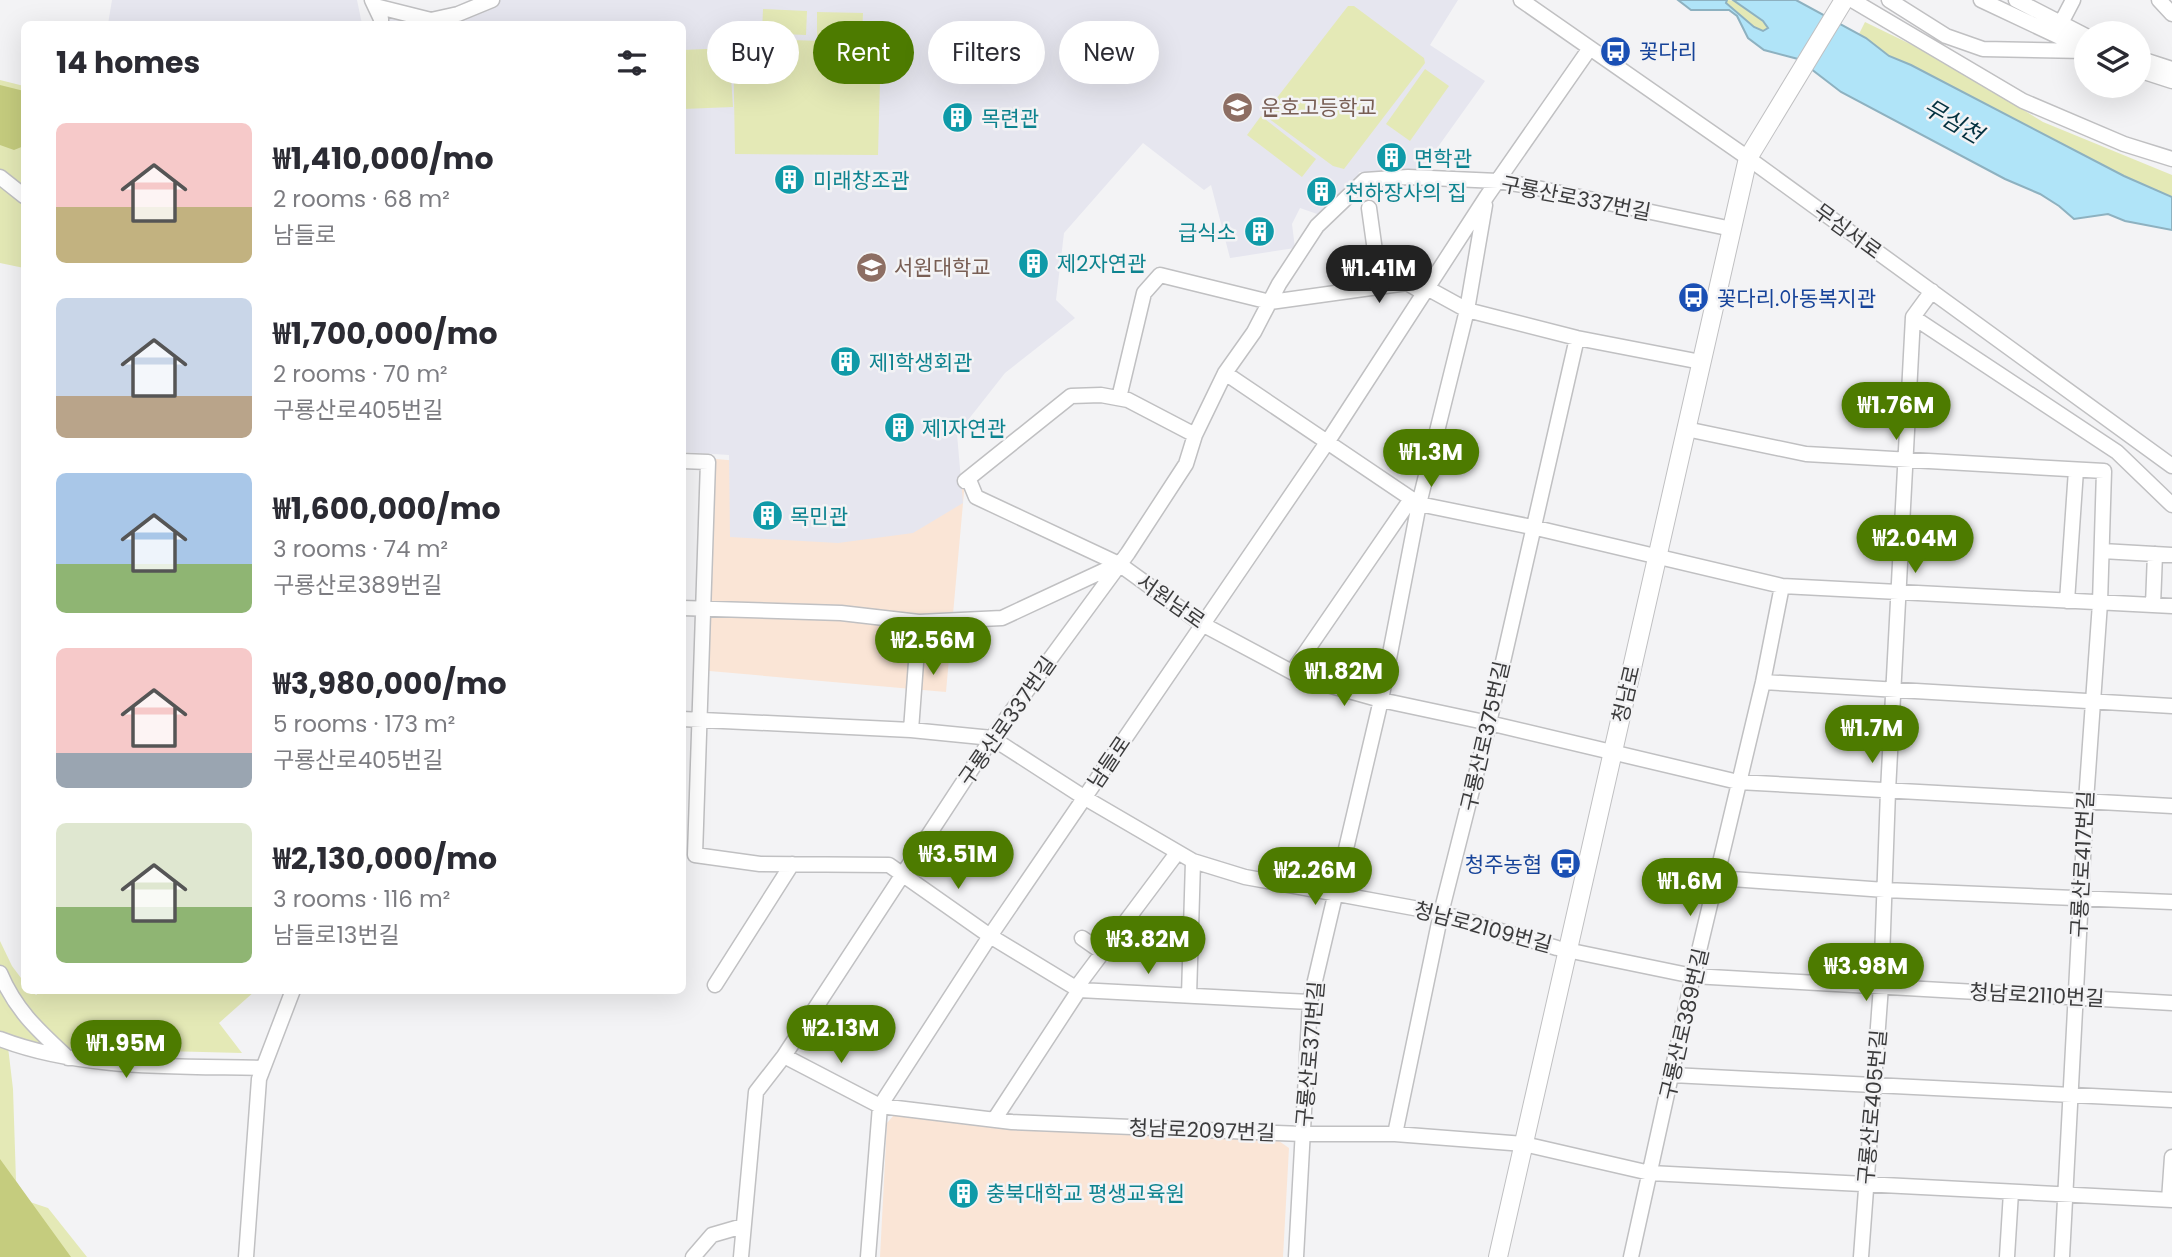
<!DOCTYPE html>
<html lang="en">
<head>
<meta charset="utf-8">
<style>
	:root { --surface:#fff; --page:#f7f7f7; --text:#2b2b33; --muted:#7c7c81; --accent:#4d7b00 }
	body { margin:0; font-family:Poppins,"Noto Sans KR",sans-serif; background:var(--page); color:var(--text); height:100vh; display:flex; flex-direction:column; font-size:26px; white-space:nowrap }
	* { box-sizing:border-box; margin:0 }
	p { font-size:23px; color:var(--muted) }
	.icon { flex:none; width:38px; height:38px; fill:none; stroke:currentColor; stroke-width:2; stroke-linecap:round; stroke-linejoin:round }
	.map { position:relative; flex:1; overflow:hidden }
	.details { position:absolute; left:21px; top:21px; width:665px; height:973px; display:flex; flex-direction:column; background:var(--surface); border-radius:10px; box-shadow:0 7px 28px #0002 }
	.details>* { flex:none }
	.banner { position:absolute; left:707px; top:21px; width:665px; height:63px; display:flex; gap:14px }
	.buttons { position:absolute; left:2074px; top:21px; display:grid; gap:14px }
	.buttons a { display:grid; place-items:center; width:77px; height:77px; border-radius:50%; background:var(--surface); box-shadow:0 7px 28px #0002; font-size:35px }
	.price { position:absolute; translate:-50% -60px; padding:0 16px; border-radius:24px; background:var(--accent); color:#fff; font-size:23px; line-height:46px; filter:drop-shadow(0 2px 4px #0008) }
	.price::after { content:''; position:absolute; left:50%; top:42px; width:21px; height:16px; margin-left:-10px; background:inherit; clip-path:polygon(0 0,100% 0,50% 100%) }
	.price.selected { background:#222; color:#fff }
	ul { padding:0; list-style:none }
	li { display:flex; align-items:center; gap:21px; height:175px; padding:0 35px }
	li span { display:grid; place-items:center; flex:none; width:196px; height:140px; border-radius:10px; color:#555 }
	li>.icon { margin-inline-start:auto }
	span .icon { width:84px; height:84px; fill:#fffc; stroke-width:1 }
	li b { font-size:30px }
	h2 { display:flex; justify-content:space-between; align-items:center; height:84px; padding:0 35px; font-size:30px }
	.tag { padding:0 24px; border-radius:32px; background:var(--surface); box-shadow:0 7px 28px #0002; font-size:24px; line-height:63px }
	.tag.selected { background:var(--accent); color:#fff }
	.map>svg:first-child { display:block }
	.commercial { fill:#fae5d6 }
	.built { fill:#e6e6ef }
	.green { fill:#e4e9b6 }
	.forest { fill:#c5cc7e }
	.water { fill:#b0e4f8; stroke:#8db1c0; stroke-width:2 }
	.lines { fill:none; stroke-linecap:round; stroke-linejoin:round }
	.minor-casing { stroke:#c0c0c2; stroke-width:17 }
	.major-casing { stroke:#c0c0c2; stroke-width:20 }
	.minor { stroke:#fff; stroke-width:14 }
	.major { stroke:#fff; stroke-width:18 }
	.labels { text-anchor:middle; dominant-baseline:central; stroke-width:5; stroke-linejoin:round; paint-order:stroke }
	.transit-label { font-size:21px; fill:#164399; stroke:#f3f3f5; text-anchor:start }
	.education-label { font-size:21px; fill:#785e54; stroke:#f3f3f5; text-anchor:start }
	.culture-label { font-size:21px; fill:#0d838f; stroke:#f3f3f5; text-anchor:start }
	.street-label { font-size:21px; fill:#3b3b3c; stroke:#f3f3f5 }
	.water-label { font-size:23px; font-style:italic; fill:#02303e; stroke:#f3f3f5 }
</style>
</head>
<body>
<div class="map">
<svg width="2172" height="1257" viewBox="0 0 2172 1257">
	<rect width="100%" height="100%" fill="#f3f3f5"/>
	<path class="commercial" d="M716 459 965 481 946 692 698 670Z
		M894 1115 1011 1130 1276 1139 1289 1148 1283 1257H880L887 1123Z"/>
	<path class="built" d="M112 0H357L362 24H108Z
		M501 0H1458L1430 45 1485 81 1430 158 1433 173 1359 172 1356 183 1320 215 1300 208 1292 224 1295 248 1230 258 1211 185 1204 190 1143 143 1064 233 1056 300 1075 318 1005 373 957 434 963 503 913 533 838 543 730 537 729 455 683 452 682 24H386L385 16 478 10Z"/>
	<path class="green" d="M1727 0C1741 0 1760 17 1768 28L1763 31 1754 27 1726 3Z
		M1348 6H1354L1424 58 1425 63 1344 169 1333 166 1268 118 1266 112Z
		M763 9 807 11 806 35 762 33Z
		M817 12 863 13 862 38 817 36Z
		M1865 22 1941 59 2043 122 2172 175V197L2124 176 1911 65 1889 56 1859 34Z
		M733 38 881 43 878 155 735 154Z
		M729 48 733 107 683 109V50Z
		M1425 69 1449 86 1410 141 1386 124Z
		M0 80 24 86V268L0 263Z
		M1261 116 1316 159 1302 177 1247 135Z
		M0 941 12 966 24 982V990L32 991 36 995 42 990 255 991 219 1023 242 1053 8 1047 13 1089 16 1181 30 1202 48 1208 87 1257H32L0 1227Z"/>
	<path class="forest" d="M0 85 24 91V146L14 150 0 145Z
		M0 1159 71 1257H0Z"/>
	<path class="water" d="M1678 0H1727L1726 3 1754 27 1763 31 1768 28 1763 21 1733 0H1796L1866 38 1889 56 1911 65 2124 176 2172 197V230L2125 221 2108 214 2074 219 2059 206 2040 194 2005 179 1841 92 1798 59 1764 50 1748 38 1737 16 1729 10H1691Z"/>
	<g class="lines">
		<defs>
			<path id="minor" d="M372 0 381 19V24
				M1521 0 1748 158 2172 466
				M1852 0 2023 101 2124 144 2172 159
				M1889 0 1946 36 1983 49 2086 51
				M1981 0 2085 49
				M2016 0 2086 36
				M2159 0 2172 14
				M375 6 431 20 458 14 492 0
				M2061 23 2073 0
				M2138 58 2172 69
				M2138 70 2172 81
				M0 177 24 196
				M1369 208 1380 287
				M1427 288 1467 310 1577 338 1701 362
				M1913 317 2117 452 2172 505
				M1225 373 1419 504 1532 527 1782 586 2172 606
				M1119 398 1144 293 1160 275 1270 302 1407 283 1424 293
				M1686 429 1806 454 2104 471
				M1195 435 1128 400 1101 395 1071 396 965 481 969 480 976 497 1119 564 1202 624 1303 678 1381 700 1489 723 1738 782 2172 806
				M682 461 708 462 695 855 760 864 889 865 990 936 1079 990 1310 1002
				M2102 551 2172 555
				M2067 601 2076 470
				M2153 605 2155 554
				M682 608 841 613 919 622 1002 618 1118 564
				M1292 672 1411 499
				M1763 682 2172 706
				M682 719 911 730 992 738 1085 798 1193 861 1245 877 1441 913 1557 948 1693 976 2172 1003
				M911 730 919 622
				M1718 878 1885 890 2172 902
				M1082 938 1102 952
				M0 973C16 1011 39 1031 68 1058
				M715 985 792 864
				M1076 988 1177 853
				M1189 996 1193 861
				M0 1039C80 1070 177 1066 263 1068
				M784 1056 880 1106 1012 1122 1303 1134H1395L1524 1144 1650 1173 2172 1200
				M1672 1075 2172 1100
				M994 1120 1079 990
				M1395 1134 1441 913 1489 723 1577 338
				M2169 1200 2172 1157
				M246 1257 259 1079 293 990
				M693 1257 712 1235 743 1226
				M741 1257 756 1092 784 1056 992 738 1128 553 1186 464 1195 435 1225 373 1254 332 1279 284 1317 226 1365 180 1408 177 1498 181 1523 185 1732 229
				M868 1257 880 1106 990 936 1328 441 1487 196 1590 48
				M1296 1257 1310 1002 1381 700 1419 504 1467 310 1485 205
				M1631 1257 1693 976 1763 682 1782 586
				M1861 1257 1881 986 1888 791 1913 317 1932 291
				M2007 1257 2011 1192
				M2062 1257 2086 801 2100 603 2104 471"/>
			<path id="major" d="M1498 1257 1748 158 1844 0"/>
		</defs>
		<use href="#minor" class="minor-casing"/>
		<use href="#major" class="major-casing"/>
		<use href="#minor" class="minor"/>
		<use href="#major" class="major"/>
	</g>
	<defs>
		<symbol id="bus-disc" viewBox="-11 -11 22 22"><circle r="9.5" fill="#1a4fb4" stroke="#f3f3f5"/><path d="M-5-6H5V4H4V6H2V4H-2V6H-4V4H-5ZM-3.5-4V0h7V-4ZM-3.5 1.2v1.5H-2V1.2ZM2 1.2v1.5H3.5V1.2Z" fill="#fff"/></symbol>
		<symbol id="school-disc" viewBox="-11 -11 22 22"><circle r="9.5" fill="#8d6e63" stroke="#f3f3f5"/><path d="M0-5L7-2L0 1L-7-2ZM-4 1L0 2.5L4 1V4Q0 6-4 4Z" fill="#fff"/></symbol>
		<symbol id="building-disc" viewBox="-11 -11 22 22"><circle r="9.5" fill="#0f9aa8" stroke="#f3f3f5"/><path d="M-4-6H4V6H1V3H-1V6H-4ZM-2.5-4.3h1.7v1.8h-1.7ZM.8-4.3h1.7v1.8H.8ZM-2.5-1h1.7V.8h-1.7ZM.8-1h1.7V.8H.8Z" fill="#fff"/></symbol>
		<symbol id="university-disc" viewBox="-11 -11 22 22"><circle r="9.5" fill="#8d6e63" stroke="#f3f3f5"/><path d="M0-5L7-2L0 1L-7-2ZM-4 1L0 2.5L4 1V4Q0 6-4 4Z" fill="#fff"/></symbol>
	</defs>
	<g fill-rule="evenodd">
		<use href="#bus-disc" x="1598" y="34" width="35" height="35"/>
		<use href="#school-disc" x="1220" y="90" width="35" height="35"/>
		<use href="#building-disc" x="940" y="100" width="35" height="35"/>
		<use href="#building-disc" x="1374" y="140" width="35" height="35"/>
		<use href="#building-disc" x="772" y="162" width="35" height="35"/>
		<use href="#building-disc" x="1304" y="174" width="35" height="35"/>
		<use href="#building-disc" x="1242" y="214" width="35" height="35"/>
		<use href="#building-disc" x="1016" y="246" width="35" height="35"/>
		<use href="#university-disc" x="854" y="250" width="35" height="35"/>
		<use href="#bus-disc" x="1676" y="280" width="35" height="35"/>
		<use href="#building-disc" x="828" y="344" width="35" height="35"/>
		<use href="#building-disc" x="882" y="410" width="35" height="35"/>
		<use href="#building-disc" x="750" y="498" width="35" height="35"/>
		<use href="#bus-disc" x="1548" y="846" width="35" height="35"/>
		<use href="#building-disc" x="946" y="1176" width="35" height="35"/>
	</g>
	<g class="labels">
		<g class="transit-label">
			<text x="1639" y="51">꽃다리</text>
			<text x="1717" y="298">꽃다리.아동복지관</text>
			<text x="1542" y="864" text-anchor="end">청주농협</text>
		</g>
		<g class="education-label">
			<text x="1261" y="107">운호고등학교</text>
			<text x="894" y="267">서원대학교</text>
		</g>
		<g class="culture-label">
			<text x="981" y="118">목련관</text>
			<text x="1414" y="158">면학관</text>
			<text x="813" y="180">미래창조관</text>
			<text x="1345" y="192">천하장사의 집</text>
			<text x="1236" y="232" text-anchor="end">급식소</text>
			<text x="1057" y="263">제2자연관</text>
			<text x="869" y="362">제1학생회관</text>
			<text x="922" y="428">제1자연관</text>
			<text x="790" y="516">목민관</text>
			<text x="986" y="1193">충북대학교 평생교육원</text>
		</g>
		<g class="street-label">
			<text transform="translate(1576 198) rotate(11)">구룡산로337번길</text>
			<text transform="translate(1848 231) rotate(36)">무심서로</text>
			<text transform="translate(1171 601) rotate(35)">서원남로</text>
			<text transform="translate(1626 694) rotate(-77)">청남로</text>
			<text transform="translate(1007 721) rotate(-55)">구룡산로337번길</text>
			<text transform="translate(1485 736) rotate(-77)">구룡산로375번길</text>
			<text transform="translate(1109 762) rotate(-56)">남들로</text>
			<text transform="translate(2082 864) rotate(-87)">구룡산로417번길</text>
			<text transform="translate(1483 927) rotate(15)">청남로2109번길</text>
			<text transform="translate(2037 995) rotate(3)">청남로2110번길</text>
			<text transform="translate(1684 1024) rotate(-77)">구룡산로389번길</text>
			<text transform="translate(1310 1054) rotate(-85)">구룡산로371번길</text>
			<text transform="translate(1872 1107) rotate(-85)">구룡산로405번길</text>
			<text transform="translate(1202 1130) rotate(2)">청남로2097번길</text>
		</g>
		<g class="water-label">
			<text transform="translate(1953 121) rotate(30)">무심천</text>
		</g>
	</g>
</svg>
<div class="buttons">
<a><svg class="icon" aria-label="layers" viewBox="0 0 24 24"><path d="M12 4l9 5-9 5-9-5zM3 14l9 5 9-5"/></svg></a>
</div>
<b class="price selected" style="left:1379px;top:305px">₩1.41M</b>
<b class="price" style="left:1896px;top:442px">₩1.76M</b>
<b class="price" style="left:1431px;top:489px">₩1.3M</b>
<b class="price" style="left:1915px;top:575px">₩2.04M</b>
<b class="price" style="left:933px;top:677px">₩2.56M</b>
<b class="price" style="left:1344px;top:708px">₩1.82M</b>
<b class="price" style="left:1872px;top:765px">₩1.7M</b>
<b class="price" style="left:958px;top:891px">₩3.51M</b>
<b class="price" style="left:1315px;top:907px">₩2.26M</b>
<b class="price" style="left:1690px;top:918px">₩1.6M</b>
<b class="price" style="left:1148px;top:976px">₩3.82M</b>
<b class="price" style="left:1866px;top:1003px">₩3.98M</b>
<b class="price" style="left:841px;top:1065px">₩2.13M</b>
<b class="price" style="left:126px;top:1080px">₩1.95M</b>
<div class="banner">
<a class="tag">Buy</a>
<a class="tag selected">Rent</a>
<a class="tag">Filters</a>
<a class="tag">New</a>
</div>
<section class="details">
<h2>14 homes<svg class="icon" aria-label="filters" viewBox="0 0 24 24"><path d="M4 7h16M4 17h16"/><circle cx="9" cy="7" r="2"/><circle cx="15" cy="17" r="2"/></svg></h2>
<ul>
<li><span style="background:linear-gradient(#f6c9c9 60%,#c2b280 0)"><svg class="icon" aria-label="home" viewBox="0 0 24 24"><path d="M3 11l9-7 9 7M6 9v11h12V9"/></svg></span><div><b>₩1,410,000/mo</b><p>2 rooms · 68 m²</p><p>남들로</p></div></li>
<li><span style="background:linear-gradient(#c9d6e8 70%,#b9a48a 0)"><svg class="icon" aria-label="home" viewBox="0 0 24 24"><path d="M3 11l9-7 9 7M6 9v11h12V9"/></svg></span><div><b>₩1,700,000/mo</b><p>2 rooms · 70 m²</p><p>구룡산로405번길</p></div></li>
<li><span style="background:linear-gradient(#a9c7e8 65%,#8fb573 0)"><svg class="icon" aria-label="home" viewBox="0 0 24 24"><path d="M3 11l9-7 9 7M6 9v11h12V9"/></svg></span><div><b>₩1,600,000/mo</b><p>3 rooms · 74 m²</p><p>구룡산로389번길</p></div></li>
<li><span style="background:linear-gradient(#f6c9c9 75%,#9aa5b1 0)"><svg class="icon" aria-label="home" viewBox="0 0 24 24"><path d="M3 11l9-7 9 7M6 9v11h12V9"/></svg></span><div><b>₩3,980,000/mo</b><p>5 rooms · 173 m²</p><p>구룡산로405번길</p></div></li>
<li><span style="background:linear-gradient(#dfe7d0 60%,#8fb573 0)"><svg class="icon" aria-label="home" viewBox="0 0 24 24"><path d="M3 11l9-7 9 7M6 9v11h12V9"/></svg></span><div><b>₩2,130,000/mo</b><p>3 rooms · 116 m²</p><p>남들로13번길</p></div></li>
</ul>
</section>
</div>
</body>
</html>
